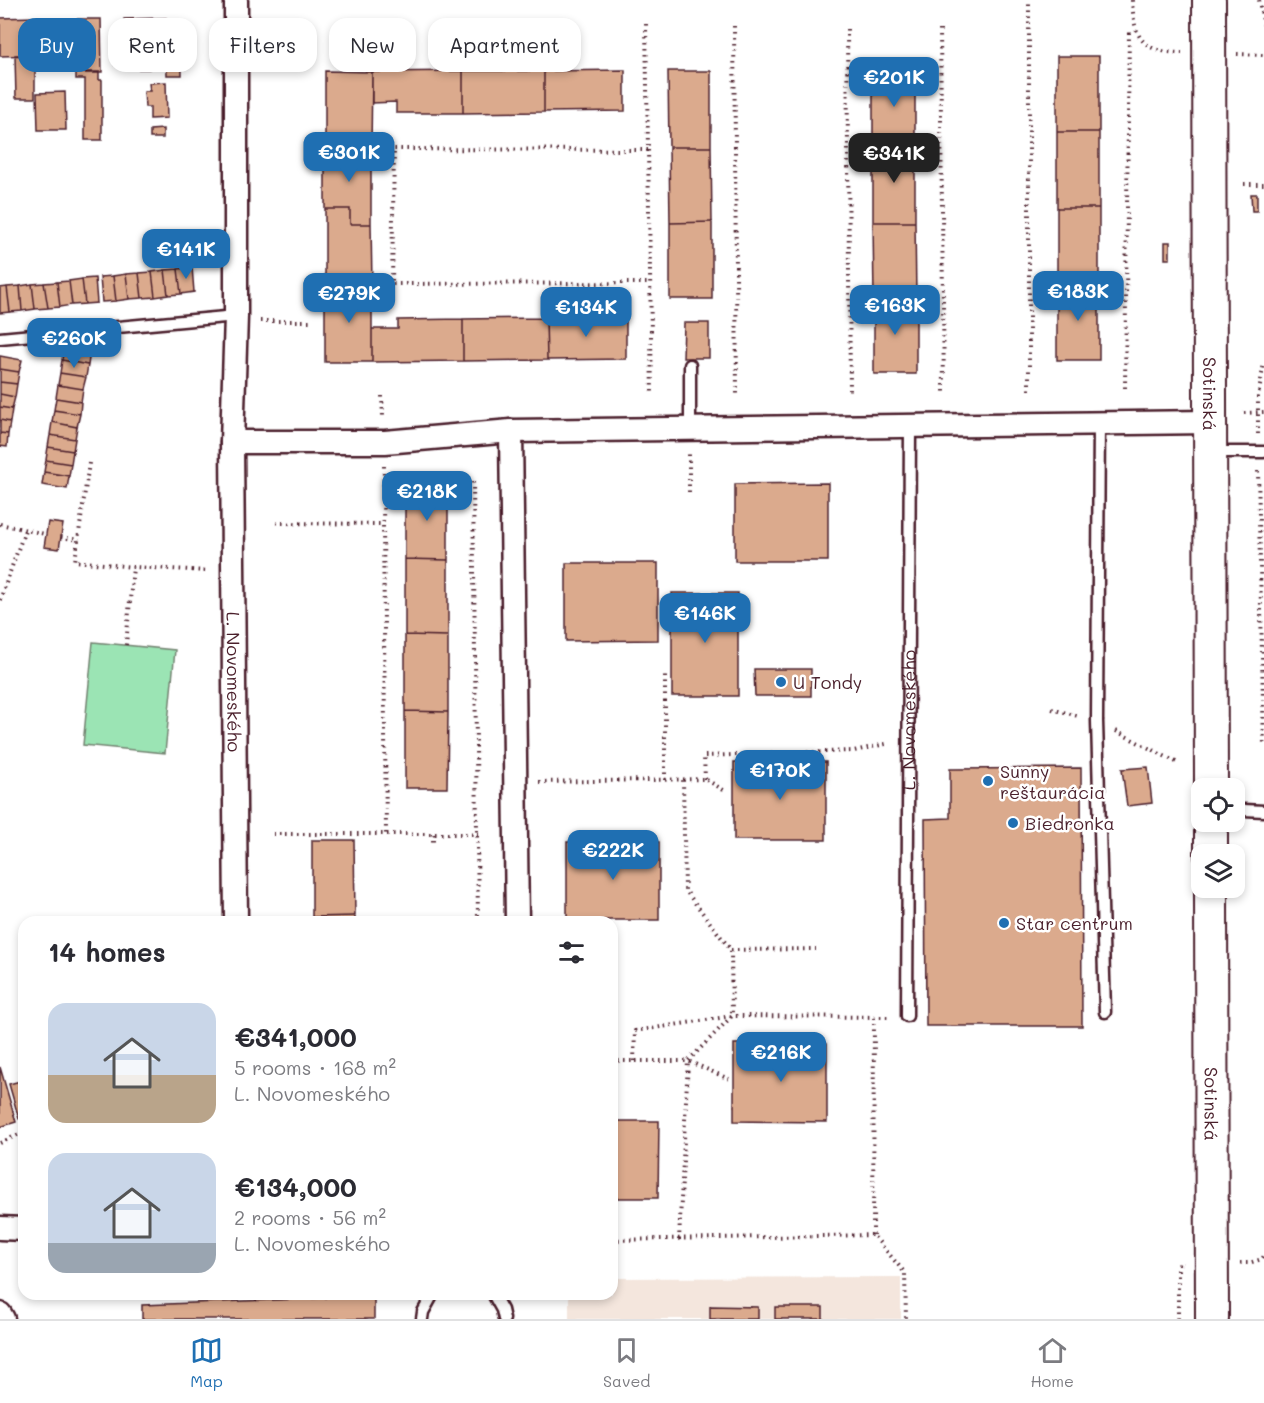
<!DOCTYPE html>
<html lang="en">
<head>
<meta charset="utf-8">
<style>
	:root { --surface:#fff; --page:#f2f2f3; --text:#2b2b33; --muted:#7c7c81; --line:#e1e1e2; --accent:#1f6fb2 }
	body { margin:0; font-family:Mali,sans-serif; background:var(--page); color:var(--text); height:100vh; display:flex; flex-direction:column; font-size:22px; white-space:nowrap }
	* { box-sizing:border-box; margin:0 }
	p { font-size:20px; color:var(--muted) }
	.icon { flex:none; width:33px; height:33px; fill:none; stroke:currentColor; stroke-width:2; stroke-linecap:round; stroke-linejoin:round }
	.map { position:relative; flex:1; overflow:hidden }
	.panel { position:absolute; left:18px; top:916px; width:600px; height:384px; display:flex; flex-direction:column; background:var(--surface); border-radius:18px; box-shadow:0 3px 9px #0003 }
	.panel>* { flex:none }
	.guide { position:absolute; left:18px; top:18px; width:600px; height:54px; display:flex; gap:12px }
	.fabs { position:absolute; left:1191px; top:778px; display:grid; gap:12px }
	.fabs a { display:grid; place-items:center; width:54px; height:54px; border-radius:12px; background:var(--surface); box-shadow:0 3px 9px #0003; font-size:30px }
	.price { position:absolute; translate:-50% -51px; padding:0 14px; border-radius:12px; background:var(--accent); color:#fff; font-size:20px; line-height:39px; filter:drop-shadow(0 2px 3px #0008) }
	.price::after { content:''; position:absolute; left:50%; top:36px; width:18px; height:14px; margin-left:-9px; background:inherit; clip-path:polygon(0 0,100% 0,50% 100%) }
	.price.current { background:#222; color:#fff }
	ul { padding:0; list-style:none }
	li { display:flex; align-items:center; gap:18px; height:150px; padding:0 30px }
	li span { display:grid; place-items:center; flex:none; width:168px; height:120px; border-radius:18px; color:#555 }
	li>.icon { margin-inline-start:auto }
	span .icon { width:72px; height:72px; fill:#fffc; stroke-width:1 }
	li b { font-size:26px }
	h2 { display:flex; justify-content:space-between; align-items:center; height:72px; padding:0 30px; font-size:26px }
	.pill { padding:0 21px; border-radius:18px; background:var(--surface); box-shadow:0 3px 9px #0003; font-size:21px; line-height:54px }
	.pill.current { background:var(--accent); color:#fff }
	.dock { display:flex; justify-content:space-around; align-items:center; height:84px; border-top:2px solid var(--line); background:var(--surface); font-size:16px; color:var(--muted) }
	.dock a { display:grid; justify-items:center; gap:3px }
	.dock .current { color:var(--accent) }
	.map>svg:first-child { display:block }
	.built { fill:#f4e6dd }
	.green { fill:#9be4b4; stroke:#728270; stroke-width:1.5 }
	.building { fill:#dbaa8d; stroke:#4a1f2b; stroke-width:1.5 }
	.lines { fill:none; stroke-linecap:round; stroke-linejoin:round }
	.lane-casing { stroke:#4a1f2b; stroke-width:15 }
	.street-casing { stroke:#4a1f2b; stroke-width:27 }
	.secondary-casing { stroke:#4a1f2b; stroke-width:36 }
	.path { stroke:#4a1f2b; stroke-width:4; stroke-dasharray:1.5 4.5; stroke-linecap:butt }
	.lane { stroke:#fff; stroke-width:10 }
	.street { stroke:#fff; stroke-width:22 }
	.secondary { stroke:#fff; stroke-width:32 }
	.poi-dot { fill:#1f6fb2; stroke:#fff; stroke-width:2 }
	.labels { text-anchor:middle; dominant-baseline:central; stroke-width:5; stroke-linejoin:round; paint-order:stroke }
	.street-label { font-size:18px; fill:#4a1f2b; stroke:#fff }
	.poi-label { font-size:18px; fill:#4a1f2b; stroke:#fff; text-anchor:start }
</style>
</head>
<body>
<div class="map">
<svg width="1264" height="1319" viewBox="0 0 1264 1319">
	<rect width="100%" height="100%" fill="#fff"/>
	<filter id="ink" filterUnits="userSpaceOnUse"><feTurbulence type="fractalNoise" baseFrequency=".0167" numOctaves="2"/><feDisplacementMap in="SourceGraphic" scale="12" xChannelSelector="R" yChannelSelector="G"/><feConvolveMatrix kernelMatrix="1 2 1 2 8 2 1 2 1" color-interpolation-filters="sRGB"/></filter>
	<g filter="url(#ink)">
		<path class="built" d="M901 1277V1319H569V1295L612 1294V1278Z"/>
		<path class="green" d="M93 642 175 650 165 753 83 745Z"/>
		<path class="building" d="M35 17V55L0 56V18Z
			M166 18V64H149V69H128V65H115L114 32H123L124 19Z
			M60 19H101L102 72H85V65H61Z
			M181 25 182 75H167L166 26Z
			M15 55H35V98H16Z
			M1057 56H1099V132H1057Z
			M625 70V111L544 112V71Z
			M873 70H915V146L873 147Z
			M325 71 372 72 371 149 325 148Z
			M463 71V113H396V102L372 103V72Z
			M463 71H544V112L463 113Z
			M668 71H711V147H669Z
			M76 73H99V80H102V140H85V79H76Z
			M166 82 167 118 150 119V107H145L144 91H150L149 83Z
			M65 92 66 130H38L37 93Z
			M163 129V138H150V130Z
			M1057 132H1099V208H1057Z
			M915 146V222H873V147Z
			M669 147H711L712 222 670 223Z
			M325 148 371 149V224H350V209H325Z
			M1251 194H1257V211H1252Z
			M1057 208H1099V284H1057Z
			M325 209H350V224H371L372 285H325Z
			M712 222V299H670V223Z
			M873 222H915L916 298H874Z
			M1165 242H1170V259H1165Z
			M192 267 194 292 181 294 178 269Z
			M178 269 181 294 168 295 165 270Z
			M165 270 168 295 155 297 152 272Z
			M152 272 155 297 142 298 139 273Z
			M139 273 142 298 129 299 126 274Z
			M126 274 129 299 116 301 113 276Z
			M113 276 116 301 102 302 100 277Z
			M95 278 97 303 85 304 82 279Z
			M82 279 85 304 72 305 69 281Z
			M69 281 72 305 60 307 57 282Z
			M57 282 60 307 48 308 44 283Z
			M44 283 48 308 35 309 32 284Z
			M32 284 35 309 22 311 20 286Z
			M1057 284H1099V360H1057Z
			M325 285H372V362H325Z
			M20 286 22 311 10 312 7 287Z
			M7 287 10 312 0 313V288Z
			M874 298H916V374H874Z
			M626 317V359L547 360 546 318Z
			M546 318 547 360 463 361V319Z
			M463 319V361L372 362V329H398V320Z
			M684 323H709V358H683Z
			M64 348 90 352 88 365 62 360Z
			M0 356 22 360 19 372 0 369Z
			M62 360 88 365 86 377 60 373Z
			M0 369 19 372 17 384 0 382Z
			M60 373 86 377 83 389 58 385Z
			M0 382 17 384 15 397 0 394Z
			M58 385 83 389 81 402 56 398Z
			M0 394 15 397 12 409 0 407Z
			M56 398 81 402 80 414 54 410Z
			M0 407 12 409 10 422 0 420Z
			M54 410 80 414 77 427 52 422Z
			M0 420 10 422 8 434 0 433Z
			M52 422 77 427 75 439 50 435Z
			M0 433 8 434 7 447 0 446Z
			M50 435 75 439 73 451 48 447Z
			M48 447 73 451 71 464 46 460Z
			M46 460 71 464 69 476 44 472Z
			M44 472 69 476 67 489 42 485Z
			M405 483 448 484V560L405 559Z
			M828 483V561H735V484Z
			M48 522 63 524 59 549 44 547Z
			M405 559 448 560V636L405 635Z
			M566 563H658V640L566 641Z
			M672 593H738V696H672Z
			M405 635 448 636V712L405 711Z
			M754 669H811V696H755Z
			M405 711 448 712 447 788H405Z
			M734 762H826V840H734Z
			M1148 767 1152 803 1127 806 1122 769Z
			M1081 768 1082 1026H926L925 819 950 818V769Z
			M312 840H354L355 916 312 917Z
			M567 842H659V920H567Z
			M355 916V922H312V917Z
			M734 1044H827V1122L734 1121Z
			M0 1067 16 1122 0 1127Z
			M24 1080V1118L19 1119 9 1084Z
			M612 1121H659L658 1198H612Z
			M325 1294H374V1319H142V1305L325 1298Z
			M710 1306 758 1307V1319H710Z
			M775 1307H823V1319H775Z"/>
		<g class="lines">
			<defs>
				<g id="lane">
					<path d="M0 338 236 316"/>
					<path d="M1099 423 1097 721 1105 1012"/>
					<path d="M690 428V365"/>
					<path d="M1214 452H1264"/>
					<path d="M1244 810 1264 811"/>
					<path id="s1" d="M907 1016 910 426"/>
					<path d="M493 1294 502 1310 504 1319"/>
					<path d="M422 1319 423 1312 433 1294"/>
				</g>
				<g id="street">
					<path id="s2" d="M236 0V316L232 442 236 922"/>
					<path d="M511 431 517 922"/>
					<path d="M232 442H385L511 431 1210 422"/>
					<path d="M0 1228 24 1229"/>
					<path d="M0 1314 3 1319"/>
				</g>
				<g id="secondary">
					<path id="s3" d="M1209 0 1211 789"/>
					<path d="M1211 822V855"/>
					<path id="s4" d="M1211 888 1212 1319"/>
				</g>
			</defs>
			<use href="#lane" class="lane-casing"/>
			<use href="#street" class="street-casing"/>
			<use href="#secondary" class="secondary-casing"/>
			<path class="path" d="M1132 0C1134 38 1141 52 1182 53
				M1259 0 1264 26
				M646 24 652 396
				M734 26 737 395
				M847 29 850 393
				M940 30 944 392
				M1237 54 1264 55
				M648 150 394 149 392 284 650 283
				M1244 184H1264
				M260 321H313
				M1125 388 1129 29
				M1029 390V0
				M382 396 383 416
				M1244 413 1264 412
				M1258 434V397L1264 363
				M89 463 75 561 133 567 209 571
				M384 466 383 524 386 834
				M1258 471 1264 746
				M473 482 478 922
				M689 492V454
				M276 523 383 524
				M0 524 45 534
				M61 537 79 540
				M0 600 25 530
				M126 645 133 567
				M1052 709 1078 716
				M1116 731 1176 762
				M705 779 704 756 854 751 890 743
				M665 780V675
				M539 782 705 779 727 792
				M273 834H478
				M433 834V844
				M731 950 816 949
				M612 1061H688L729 1079
				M634 1061 635 1031 732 1016 731 950 685 890 683 780
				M0 1143 24 1132
				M873 1235 874 1018
				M612 1240 873 1235 905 1273 906 1319
				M679 1240 688 1061 732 1016 888 1017
				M1240 1263H1249L1262 1259 1264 1256
				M1178 1319V1263L1182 1264"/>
			<use href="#lane" class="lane"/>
			<use href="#street" class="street"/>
			<use href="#secondary" class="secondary"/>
		</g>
	</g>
	<g class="poi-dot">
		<circle cx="781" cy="682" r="6"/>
		<circle cx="988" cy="781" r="6"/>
		<circle cx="1013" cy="823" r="6"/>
		<circle cx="1004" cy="923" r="6"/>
	</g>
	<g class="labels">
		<g class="street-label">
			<text stroke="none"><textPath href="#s3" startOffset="394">Sotinská</textPath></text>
			<text stroke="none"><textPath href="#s2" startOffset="682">L. Novomeského</textPath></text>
			<text stroke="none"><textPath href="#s1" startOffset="296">L. Novomeského</textPath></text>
			<text stroke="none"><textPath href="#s4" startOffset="216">Sotinská</textPath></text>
		</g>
		<g class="poi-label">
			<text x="793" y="682">U Tondy</text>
			<text x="1000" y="771">Sunny<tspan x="1000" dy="21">reštaurácia</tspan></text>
			<text x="1025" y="823">Biedronka</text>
			<text x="1016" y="923">Star centrum</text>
		</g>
	</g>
</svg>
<div class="fabs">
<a><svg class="icon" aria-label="locate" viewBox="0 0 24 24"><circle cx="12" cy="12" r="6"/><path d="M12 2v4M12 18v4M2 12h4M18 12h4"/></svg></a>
<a><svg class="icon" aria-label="layers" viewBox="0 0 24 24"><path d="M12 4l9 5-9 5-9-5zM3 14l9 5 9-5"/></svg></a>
</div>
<b class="price" style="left:894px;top:108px">€201K</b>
<b class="price" style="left:349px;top:183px">€301K</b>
<b class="price current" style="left:894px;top:184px">€341K</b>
<b class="price" style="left:186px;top:280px">€141K</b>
<b class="price" style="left:1078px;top:322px">€183K</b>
<b class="price" style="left:349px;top:324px">€279K</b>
<b class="price" style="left:895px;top:336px">€163K</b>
<b class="price" style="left:586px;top:338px">€134K</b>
<b class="price" style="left:74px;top:369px">€260K</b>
<b class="price" style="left:427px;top:522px">€218K</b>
<b class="price" style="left:705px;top:644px">€146K</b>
<b class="price" style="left:780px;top:801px">€170K</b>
<b class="price" style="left:613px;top:881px">€222K</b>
<b class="price" style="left:781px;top:1083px">€216K</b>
<div class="guide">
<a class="pill current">Buy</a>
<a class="pill">Rent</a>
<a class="pill">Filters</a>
<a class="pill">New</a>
<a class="pill">Apartment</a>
</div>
<section class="panel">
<h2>14 homes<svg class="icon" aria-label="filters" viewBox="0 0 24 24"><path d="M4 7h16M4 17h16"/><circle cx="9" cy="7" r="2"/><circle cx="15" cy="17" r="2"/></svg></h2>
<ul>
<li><span style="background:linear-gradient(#c9d6e8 60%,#b9a48a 0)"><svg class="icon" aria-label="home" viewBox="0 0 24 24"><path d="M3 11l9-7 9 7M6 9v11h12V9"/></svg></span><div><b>€341,000</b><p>5 rooms · 168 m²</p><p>L. Novomeského</p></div></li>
<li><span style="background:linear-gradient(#c9d6e8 75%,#9aa5b1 0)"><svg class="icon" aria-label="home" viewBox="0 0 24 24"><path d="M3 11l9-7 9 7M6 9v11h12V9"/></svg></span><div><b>€134,000</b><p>2 rooms · 56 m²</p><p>L. Novomeského</p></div></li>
</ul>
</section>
</div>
<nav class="dock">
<a class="current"><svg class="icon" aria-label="map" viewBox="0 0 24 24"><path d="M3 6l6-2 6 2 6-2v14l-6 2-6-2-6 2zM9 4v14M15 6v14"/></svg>Map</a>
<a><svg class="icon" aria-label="saved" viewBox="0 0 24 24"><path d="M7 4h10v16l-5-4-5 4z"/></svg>Saved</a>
<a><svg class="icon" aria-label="home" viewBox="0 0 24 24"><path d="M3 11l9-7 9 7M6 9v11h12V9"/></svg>Home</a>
</nav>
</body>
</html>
